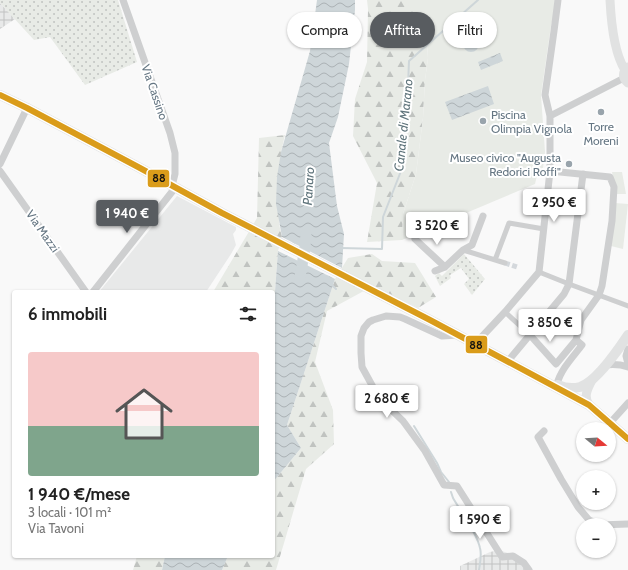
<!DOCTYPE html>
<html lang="it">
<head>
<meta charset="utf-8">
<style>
	:root { --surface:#fff; --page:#f2f2f2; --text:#222; --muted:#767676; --line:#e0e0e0; --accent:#585c60 }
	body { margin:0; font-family:Cabin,sans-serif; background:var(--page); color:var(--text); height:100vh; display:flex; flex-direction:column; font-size:15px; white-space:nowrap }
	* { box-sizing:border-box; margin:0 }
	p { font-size:13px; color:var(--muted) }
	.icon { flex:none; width:22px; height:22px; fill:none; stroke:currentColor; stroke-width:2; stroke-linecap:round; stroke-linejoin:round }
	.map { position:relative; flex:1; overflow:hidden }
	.panel { position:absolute; left:12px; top:290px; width:263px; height:268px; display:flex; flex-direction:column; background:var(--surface); border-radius:4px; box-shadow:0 1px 3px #0004 }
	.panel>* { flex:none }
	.banner { position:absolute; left:287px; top:12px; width:281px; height:36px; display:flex; gap:8px }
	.needle { width:26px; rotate:108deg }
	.controls { position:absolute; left:576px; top:422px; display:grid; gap:8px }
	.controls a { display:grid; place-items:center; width:40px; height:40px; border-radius:50%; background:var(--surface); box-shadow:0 1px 3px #0004; font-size:20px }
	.price { position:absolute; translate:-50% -34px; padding:0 9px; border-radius:4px; background:#fff; color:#222; font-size:13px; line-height:26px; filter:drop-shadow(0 1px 2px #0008) }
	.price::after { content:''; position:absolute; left:50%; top:24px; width:12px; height:9px; margin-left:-6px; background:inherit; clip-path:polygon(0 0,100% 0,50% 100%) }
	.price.active { background:var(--accent); color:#fff }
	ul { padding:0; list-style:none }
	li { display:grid; align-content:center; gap:8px; height:212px; padding:0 16px }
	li+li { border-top:1px solid var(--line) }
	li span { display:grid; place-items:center; height:124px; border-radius:4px; color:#555 }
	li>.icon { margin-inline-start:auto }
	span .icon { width:72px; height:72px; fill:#fffc; stroke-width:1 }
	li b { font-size:17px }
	h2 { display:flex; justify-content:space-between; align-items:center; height:48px; padding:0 16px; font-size:17px }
	.chip { padding:0 14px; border-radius:18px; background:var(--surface); box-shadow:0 1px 3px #0004; font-size:14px; line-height:36px }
	.chip.active { background:var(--accent); color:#fff }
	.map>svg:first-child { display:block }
	.built { fill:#e8e9e9 }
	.industrial { fill:url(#industrial-grid) }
	.grass { fill:url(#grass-dots) }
	.forest { fill:url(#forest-firs) }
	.garden { fill:#e8ebe6 }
	.water { fill:url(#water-waves) }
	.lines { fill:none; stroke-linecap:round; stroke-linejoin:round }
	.stream { stroke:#ced6d9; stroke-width:2 }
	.river { stroke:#ced6d9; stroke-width:11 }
	.pedestrian-tunnel { stroke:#d4d8dc; stroke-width:5; stroke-dasharray:5 2.5; stroke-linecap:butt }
	.pedestrian { stroke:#cecfd0; stroke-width:5 }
	.minor { stroke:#cecfd0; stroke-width:7 }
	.secondary { stroke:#e1e2e2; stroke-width:9 }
	.primary { stroke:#e1e2e2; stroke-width:10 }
	.bus-1-casing { stroke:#fff; stroke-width:9 }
	.bus-1 { stroke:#da9c1a; stroke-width:6 }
	.poi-dot { fill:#99a4ac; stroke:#fff; stroke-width:1.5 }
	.labels { text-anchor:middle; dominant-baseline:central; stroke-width:4; stroke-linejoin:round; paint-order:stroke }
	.street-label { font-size:12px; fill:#657683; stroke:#fff }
	.poi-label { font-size:12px; fill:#657683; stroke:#fff; text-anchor:start }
	.water-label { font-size:13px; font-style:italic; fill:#60757c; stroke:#fff }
	.line-badge { stroke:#fff; stroke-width:1.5 }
	.pale-badge-label { font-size:11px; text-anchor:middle; font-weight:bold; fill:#111 }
</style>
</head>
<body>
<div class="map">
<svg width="628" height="570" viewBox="0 0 628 570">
	<defs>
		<pattern id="industrial-grid" width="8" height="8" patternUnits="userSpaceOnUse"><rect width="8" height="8" fill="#e8e9e9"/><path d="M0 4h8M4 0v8" fill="none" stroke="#c0c1c2"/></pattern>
		<pattern id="grass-dots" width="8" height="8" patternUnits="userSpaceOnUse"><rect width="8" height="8" fill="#e8ebe6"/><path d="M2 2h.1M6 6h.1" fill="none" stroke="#c0c3c0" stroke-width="1.8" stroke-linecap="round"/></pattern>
		<pattern id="forest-firs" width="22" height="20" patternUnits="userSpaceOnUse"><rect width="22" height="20" fill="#e8ebe6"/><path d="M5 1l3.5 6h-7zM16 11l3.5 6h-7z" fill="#c0c3c0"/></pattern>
		<pattern id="water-waves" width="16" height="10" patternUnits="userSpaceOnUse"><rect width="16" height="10" fill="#ced6d9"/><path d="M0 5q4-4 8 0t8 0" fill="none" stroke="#abb2b5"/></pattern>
	</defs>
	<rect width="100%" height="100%" fill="#f9f9f9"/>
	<path class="built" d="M177 196 236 227V230L233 234 236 245 231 254 206 292H99Z"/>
	<path class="industrial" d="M0 3 15 19 0 29Z
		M499 550 514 555 526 570H460V566L490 552Z"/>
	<path class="grass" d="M0 0H118L137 62 85 85 50 37 34 40 0 3Z
		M464 254 485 279 472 295 464 284 469 279 461 268 450 275 451 278 440 286 435 276 439 273 442 276Z"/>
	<path class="forest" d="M367 0H406L426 29 428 58 425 80 423 118 416 174 403 214 402 240 367 242 377 183 353 136 355 99 367 62 368 9Z
		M285 135 281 152 279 224 282 237 278 251 274 305 273 309V292H213L257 218 259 138Z
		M372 254 382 261 415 263 436 297 418 308 373 286 327 311 315 362 333 410 334 444 306 469 276 570H222L228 556H273V482L301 448 287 425 335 279 348 258Z
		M137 556H165L162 570H133Z"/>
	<path class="garden" d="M405 0H555L554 13 551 26 541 95 545 152 543 168 538 171 535 184 402 240 403 214 416 174 423 118 425 80 428 58 426 29Z
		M612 172H622L626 194H616Z
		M615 203 628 204 623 249 611 246Z"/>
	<path class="water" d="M317 0H355V10L349 64 338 117 329 143 337 206 344 234 342 268 282 237 276 204 277 177 281 152 310 51Z
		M463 44a8 8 0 1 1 16 0a8 8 0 1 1-16 0Z
		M500 53 503 61 481 70 478 62Z
		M488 86 494 104 452 120 445 102Z
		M278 251 335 279 287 425 301 448 273 482V309L274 305Z
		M165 556H228L222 570H162Z"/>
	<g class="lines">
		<path class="stream" d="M341 248 382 249 383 217 401 171 407 110 409 61 478 0
			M332 285 336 289
			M414 426 437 463 441 472 449 482
			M451 492 453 498C461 512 477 533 480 548 482 555 480 563 479 570"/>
		<path class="river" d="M300 278 305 247 306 234"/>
		<path class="pedestrian-tunnel" d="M505 263 517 267"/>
		<path class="pedestrian" d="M463 250 505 263
			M495 260 509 223 544 229
			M539 272 569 284 628 306
			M505 312 530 335"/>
		<path class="minor" d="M123 0 170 133 175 153V174L172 186
			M550 116 624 78
			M0 164 27 108
			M0 171 86 292
			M550 171 610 177 614 187 612 221 602 286 599 295 581 320 576 340
			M415 239 445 267
			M435 271 445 267 463 250 472 245 483 216
			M93 292 175 188
			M458 335 442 336 405 319 400 317 386 316 373 320 369 322 364 328 361 336V353L362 367 379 398 403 421 425 451 444 485 457 486 502 557 513 556 524 563 529 570
			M530 335 556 364 576 340 582 345C573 357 561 369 557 384
			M475 344 505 312 539 272 550 171V116L545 95 554 31 558 0
			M628 349 626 356 628 364
			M508 361 564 294 569 284 583 174
			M605 365C614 364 620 364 628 367
			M610 423 628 403
			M544 431 538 437 561 479 578 507 589 520 599 525 628 524"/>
		<path class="secondary" d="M610 0C611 20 614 53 625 70
			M628 67C622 72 622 78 628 83
			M589 405C583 396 588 388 592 380"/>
		<path class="primary" d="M0 95 27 108 140 168 222 213 430 320 589 405 628 439
			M558 385C565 388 572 389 580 387 596 382 618 350 628 335"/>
		<defs>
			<path id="bus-1" d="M0 95 27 108 140 168 222 213 430 320 589 405 628 439"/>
		</defs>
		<use href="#bus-1" class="bus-1-casing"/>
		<use href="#bus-1" class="bus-1"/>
	</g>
	<g class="poi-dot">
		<circle cx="601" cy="112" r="4"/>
		<circle cx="483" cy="121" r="4"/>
		<circle cx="569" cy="164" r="4"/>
	</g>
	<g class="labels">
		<g class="street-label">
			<text transform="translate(155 92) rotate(71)">Via Cassino</text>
			<text transform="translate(43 231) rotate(55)">Via Mazzi</text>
		</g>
		<g class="poi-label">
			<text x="491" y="114">Piscina<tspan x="491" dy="14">Olimpia Vignola</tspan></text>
			<text x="601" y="126" text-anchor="middle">Torre<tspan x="601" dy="14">Moreni</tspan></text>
			<text x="561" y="157" text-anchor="end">Museo civico "Augusta<tspan x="561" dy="14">Redorici Roffi"</tspan></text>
		</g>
		<g class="water-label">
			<text transform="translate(403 125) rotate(-84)">Canale di Marano</text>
			<text transform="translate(308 186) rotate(-86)">Panaro</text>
		</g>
	</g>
	<g class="line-badge">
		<rect x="147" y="169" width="23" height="19" rx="4" fill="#da9c1a"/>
		<rect x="465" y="335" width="23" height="19" rx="4" fill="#da9c1a"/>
	</g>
	<g class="pale-badge-label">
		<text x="159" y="182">88</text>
		<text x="476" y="349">88</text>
	</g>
</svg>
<div class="controls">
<a><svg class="needle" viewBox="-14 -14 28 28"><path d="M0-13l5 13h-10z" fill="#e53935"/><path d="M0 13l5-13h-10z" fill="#767676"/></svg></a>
<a>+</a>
<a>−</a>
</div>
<b class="price" style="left:554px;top:223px">2 950 €</b>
<b class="price active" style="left:127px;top:234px">1 940 €</b>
<b class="price" style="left:437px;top:246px">3 520 €</b>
<b class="price" style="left:550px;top:343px">3 850 €</b>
<b class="price" style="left:387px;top:419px">2 680 €</b>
<b class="price" style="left:480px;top:540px">1 590 €</b>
<div class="banner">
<a class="chip">Compra</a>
<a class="chip active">Affitta</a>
<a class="chip">Filtri</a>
</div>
<section class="panel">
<h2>6 immobili<svg class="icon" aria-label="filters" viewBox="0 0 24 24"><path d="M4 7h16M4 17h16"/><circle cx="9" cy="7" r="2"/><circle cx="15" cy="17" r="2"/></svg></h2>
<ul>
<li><span style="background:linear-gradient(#f6c9c9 60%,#7fa58c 0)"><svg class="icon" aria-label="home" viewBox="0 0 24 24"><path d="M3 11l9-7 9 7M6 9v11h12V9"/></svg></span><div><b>1 940 €/mese</b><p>3 locali · 101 m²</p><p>Via Tavoni</p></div></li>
</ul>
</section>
</div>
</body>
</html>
